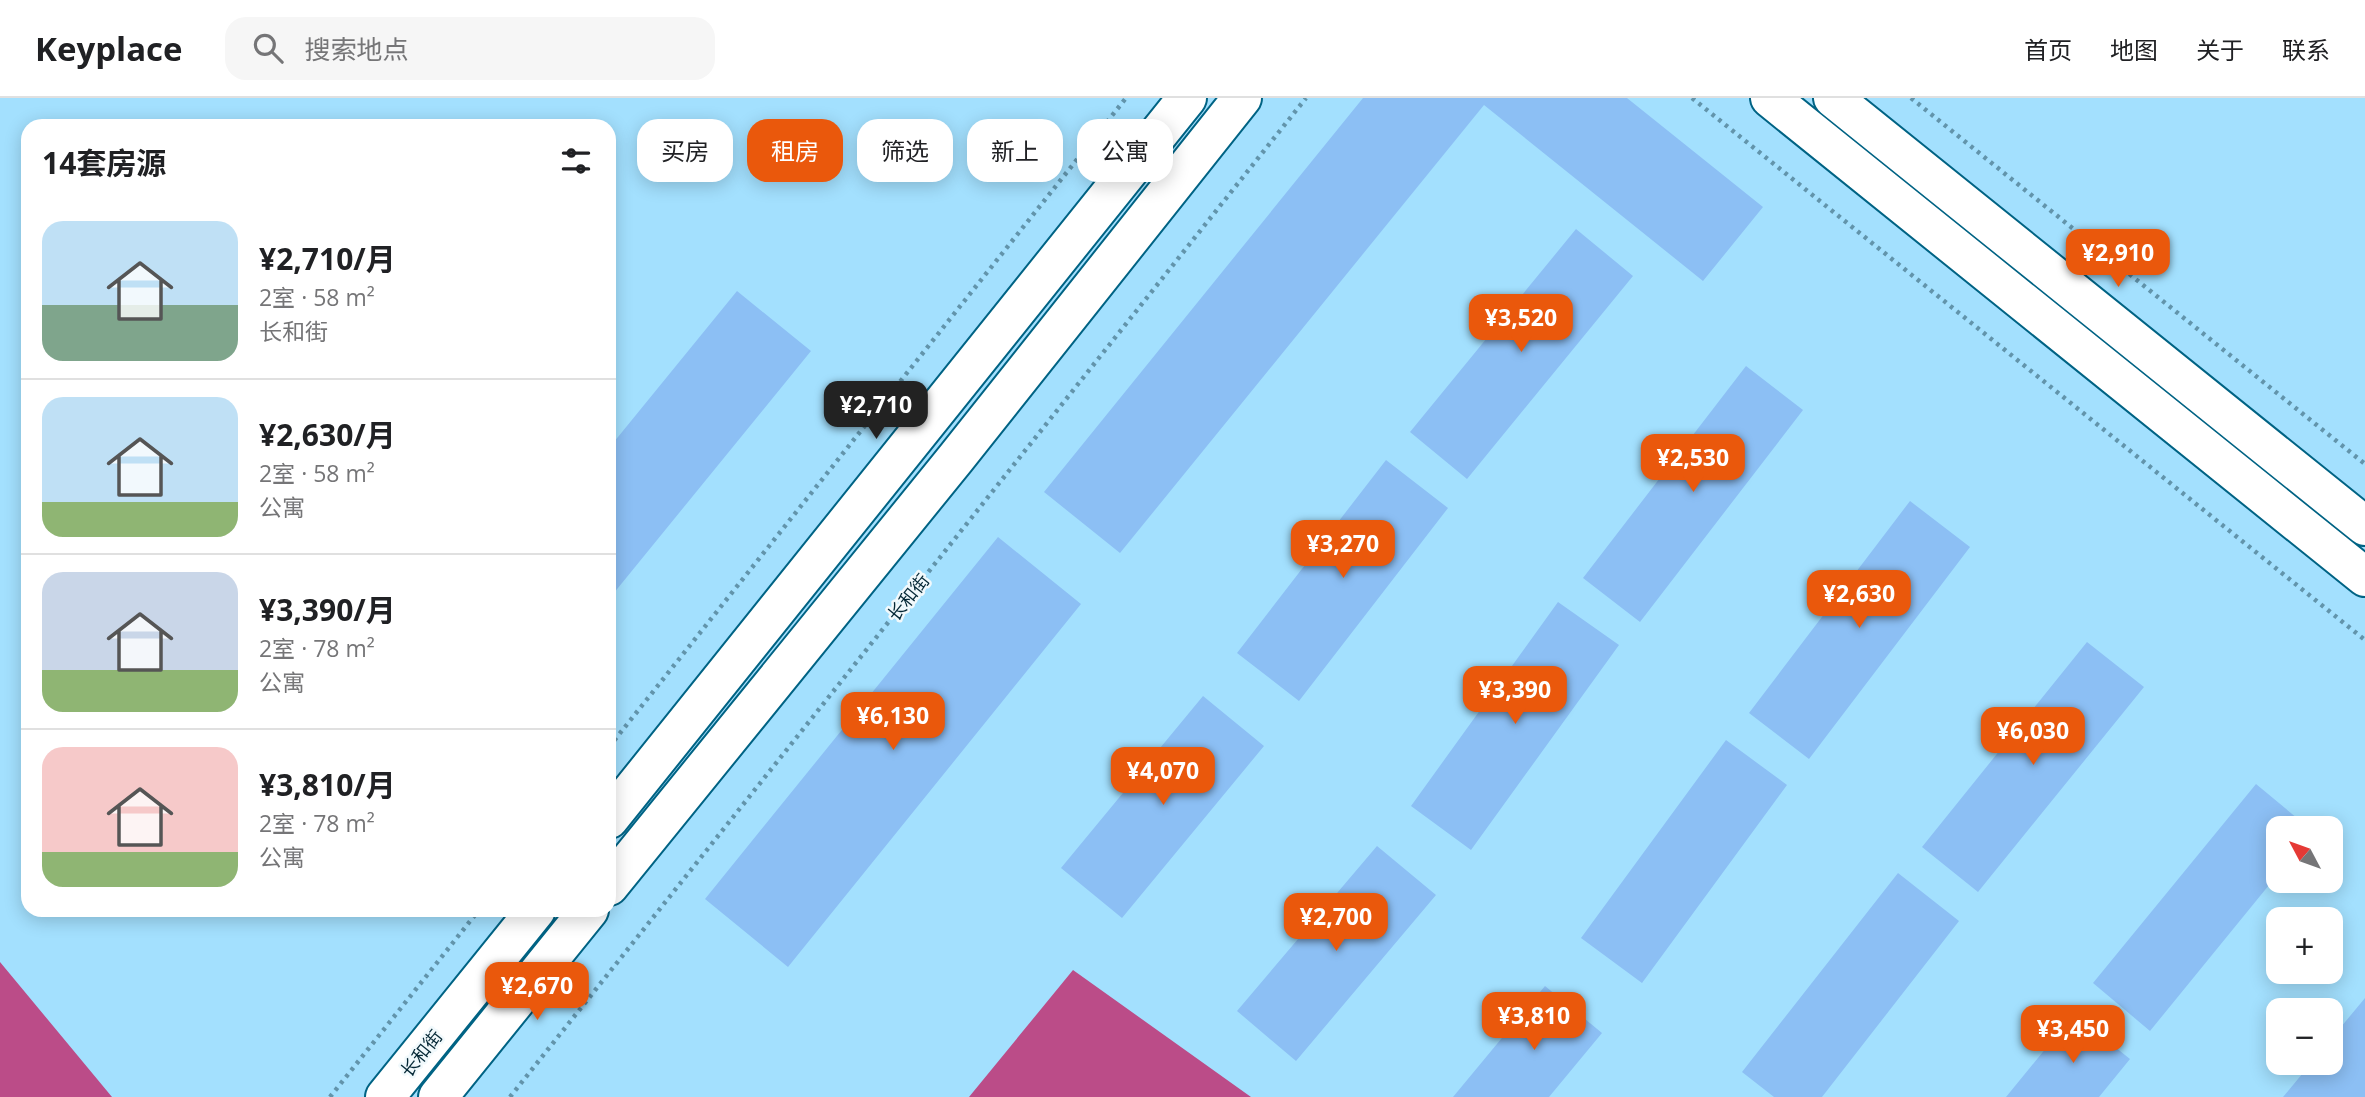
<!DOCTYPE html>
<html lang="zh">
<head>
<meta charset="utf-8">
<style>
	:root { --surface:#fff; --page:#f6f6f6; --text:#202124; --muted:#757577; --line:#e0e0e0; --accent:#ea580c }
	body { margin:0; font-family:"Open Sans","Noto Sans SC",sans-serif; background:var(--page); color:var(--text); height:100vh; display:flex; flex-direction:column; font-size:26px; white-space:nowrap }
	* { box-sizing:border-box; margin:0 }
	p { font-size:23px; color:var(--muted) }
	.icon { flex:none; width:38px; height:38px; fill:none; stroke:currentColor; stroke-width:2; stroke-linecap:round; stroke-linejoin:round }
	.map { position:relative; flex:1; overflow:hidden }
	.drawer { position:absolute; left:21px; top:21px; width:595px; height:798px; display:flex; flex-direction:column; background:var(--surface); border-radius:21px; box-shadow:0 4px 18px #0003 }
	.drawer>* { flex:none }
	.hud { position:absolute; left:637px; top:21px; width:665px; height:63px; display:flex; gap:14px }
	.needle { width:46px; rotate:311deg }
	.buttons { position:absolute; left:2266px; top:718px; display:grid; gap:14px }
	.buttons a { display:grid; place-items:center; width:77px; height:77px; border-radius:14px; background:var(--surface); box-shadow:0 4px 18px #0003; font-size:35px }
	.price { position:absolute; translate:-50% -60px; padding:0 16px; border-radius:14px; background:var(--accent); color:#fff; font-size:23px; line-height:46px; filter:drop-shadow(0 2px 4px #0008) }
	.price::after { content:''; position:absolute; left:50%; top:42px; width:21px; height:16px; margin-left:-10px; background:inherit; clip-path:polygon(0 0,100% 0,50% 100%) }
	.price.on { background:#222; color:#fff }
	ul { padding:0; list-style:none }
	li { display:flex; align-items:center; gap:21px; height:175px; padding:0 21px }
	li+li { border-top:2px solid var(--line) }
	li span { display:grid; place-items:center; flex:none; width:196px; height:140px; border-radius:21px; color:#555 }
	li>.icon { margin-inline-start:auto }
	span .icon { width:84px; height:84px; fill:#fffc; stroke-width:1 }
	li b { font-size:30px }
	h2 { display:flex; justify-content:space-between; align-items:center; height:84px; padding:0 21px; font-size:30px }
	.chip { padding:0 24px; border-radius:21px; background:var(--surface); box-shadow:0 4px 18px #0003; font-size:24px; line-height:63px }
	.chip.on { background:var(--accent); color:#fff }
	header { display:flex; align-items:center; gap:42px; box-sizing:border-box; height:98px; padding:0 35px; background:var(--surface); border-bottom:2px solid var(--line) }
	header strong { font-size:33px }
	nav { display:flex; gap:38px; margin-inline-start:auto; font-size:24px }
	.search { width:490px; height:63px; background:var(--page); display:flex; align-items:center; gap:18px; box-sizing:border-box; padding:0 24px; border-radius:21px; color:var(--muted); font-size:26px }
	.map>svg:first-child { display:block }
	.water { fill:#bb4c88 }
	.building { fill:#8cbff4 }
	.lines { fill:none; stroke-linecap:round; stroke-linejoin:round }
	.minor-casing { stroke:#006384; stroke-width:42 }
	.tertiary-casing { stroke:#006384; stroke-width:42 }
	.path { stroke:#6294ab; stroke-width:4.5; stroke-dasharray:3.5 5; stroke-linecap:butt }
	.minor { stroke:#fff; stroke-width:38 }
	.tertiary { stroke:#fff; stroke-width:38 }
	.labels { text-anchor:middle; dominant-baseline:central; stroke-width:5; stroke-linejoin:round; paint-order:stroke }
	.street-label { font-size:18px; fill:#052836; stroke:#f1f9fc }
</style>
</head>
<body>
<header>
<strong>Keyplace</strong>
<div class="search"><svg class="icon" aria-label="search" viewBox="0 0 24 24"><circle cx="10" cy="10" r="6"/><path d="M15 15l6 6"/></svg>搜索地点</div>
<nav><a>首页</a><a>地图</a><a>关于</a><a>联系</a></nav>
</header>
<div class="map">
<svg width="2365" height="999" viewBox="0 0 2365 999">
	<rect width="100%" height="100%" fill="#a3e0fe"/>
	<path class="water" d="M0 864 112 999H113H0Z
		M1073 872 1251 999H969Z"/>
	<path class="building" d="M1363 0H1627L1763 109 1703 183 1484 7 1120 455 1044 394Z
		M1576 131 1633 178 1467 381 1410 334Z
		M737 193 811 253 609 501V350Z
		M1746 268 1803 312 1640 524 1583 480Z
		M1386 362 1448 410 1299 603 1237 555Z
		M1910 403 1970 449 1809 661 1749 615Z
		M998 439 1081 506 788 869 705 801Z
		M1558 504 1619 547 1471 752 1411 708Z
		M2087 544 2144 589 1978 794 1922 749Z
		M1203 598 1264 648 1122 820 1061 770Z
		M1726 642 1787 687 1642 885 1581 840Z
		M2256 686 2309 730H2278V776L2150 933 2093 885Z
		M1377 748 1436 797 1296 963 1237 913Z
		M1898 775 1959 823 1822 999H1774L1742 974Z
		M1545 888 1602 935 1549 999H1453Z
		M2365 900V999H2283L2312 964H2331V941Z
		M2074 916 2130 961 2099 999H2006Z"/>
	<g class="lines">
		<defs>
			<path id="minor" d="M1770 0 2365 479
				M1833 0 2365 428"/>
			<path id="tertiary" d="M609 721 1187 0
				M609 788 956 360 1242 0
				M385 999 536 812
				M438 999 589 812"/>
		</defs>
		<use href="#minor" class="minor-casing"/>
		<use href="#tertiary" class="tertiary-casing"/>
		<path class="path" d="M1692 0 2365 542
			M1911 0 2365 366
			M609 649 1126 0
			M330 999 479 812
			M510 999 1306 0"/>
		<use href="#minor" class="minor"/>
		<use href="#tertiary" class="tertiary"/>
	</g>
	<g class="labels">
		<g class="street-label">
			<text transform="translate(908 499) rotate(-51)">长和街</text>
			<text transform="translate(421 955) rotate(-51)">长和街</text>
		</g>
	</g>
</svg>
<div class="buttons">
<a><svg class="needle" viewBox="-14 -14 28 28"><path d="M0-13l5 13h-10z" fill="#e53935"/><path d="M0 13l5-13h-10z" fill="#757577"/></svg></a>
<a>+</a>
<a>−</a>
</div>
<b class="price" style="left:2118px;top:191px">¥2,910</b>
<b class="price" style="left:1521px;top:256px">¥3,520</b>
<b class="price on" style="left:876px;top:343px">¥2,710</b>
<b class="price" style="left:1693px;top:396px">¥2,530</b>
<b class="price" style="left:1343px;top:482px">¥3,270</b>
<b class="price" style="left:1859px;top:532px">¥2,630</b>
<b class="price" style="left:1515px;top:628px">¥3,390</b>
<b class="price" style="left:893px;top:654px">¥6,130</b>
<b class="price" style="left:2033px;top:669px">¥6,030</b>
<b class="price" style="left:1163px;top:709px">¥4,070</b>
<b class="price" style="left:1336px;top:855px">¥2,700</b>
<b class="price" style="left:537px;top:924px">¥2,670</b>
<b class="price" style="left:1534px;top:954px">¥3,810</b>
<b class="price" style="left:2073px;top:967px">¥3,450</b>
<div class="hud">
<a class="chip">买房</a>
<a class="chip on">租房</a>
<a class="chip">筛选</a>
<a class="chip">新上</a>
<a class="chip">公寓</a>
</div>
<section class="drawer">
<h2>14套房源<svg class="icon" aria-label="filters" viewBox="0 0 24 24"><path d="M4 7h16M4 17h16"/><circle cx="9" cy="7" r="2"/><circle cx="15" cy="17" r="2"/></svg></h2>
<ul>
<li><span style="background:linear-gradient(#bfe0f5 60%,#7fa58c 0)"><svg class="icon" aria-label="home" viewBox="0 0 24 24"><path d="M3 11l9-7 9 7M6 9v11h12V9"/></svg></span><div><b>¥2,710/月</b><p>2室 · 58 m²</p><p>长和街</p></div></li>
<li><span style="background:linear-gradient(#bfe0f5 75%,#8fb573 0)"><svg class="icon" aria-label="home" viewBox="0 0 24 24"><path d="M3 11l9-7 9 7M6 9v11h12V9"/></svg></span><div><b>¥2,630/月</b><p>2室 · 58 m²</p><p>公寓</p></div></li>
<li><span style="background:linear-gradient(#c9d6e8 70%,#8fb573 0)"><svg class="icon" aria-label="home" viewBox="0 0 24 24"><path d="M3 11l9-7 9 7M6 9v11h12V9"/></svg></span><div><b>¥3,390/月</b><p>2室 · 78 m²</p><p>公寓</p></div></li>
<li><span style="background:linear-gradient(#f6c9c9 75%,#8fb573 0)"><svg class="icon" aria-label="home" viewBox="0 0 24 24"><path d="M3 11l9-7 9 7M6 9v11h12V9"/></svg></span><div><b>¥3,810/月</b><p>2室 · 78 m²</p><p>公寓</p></div></li>
</ul>
</section>
</div>
</body>
</html>
